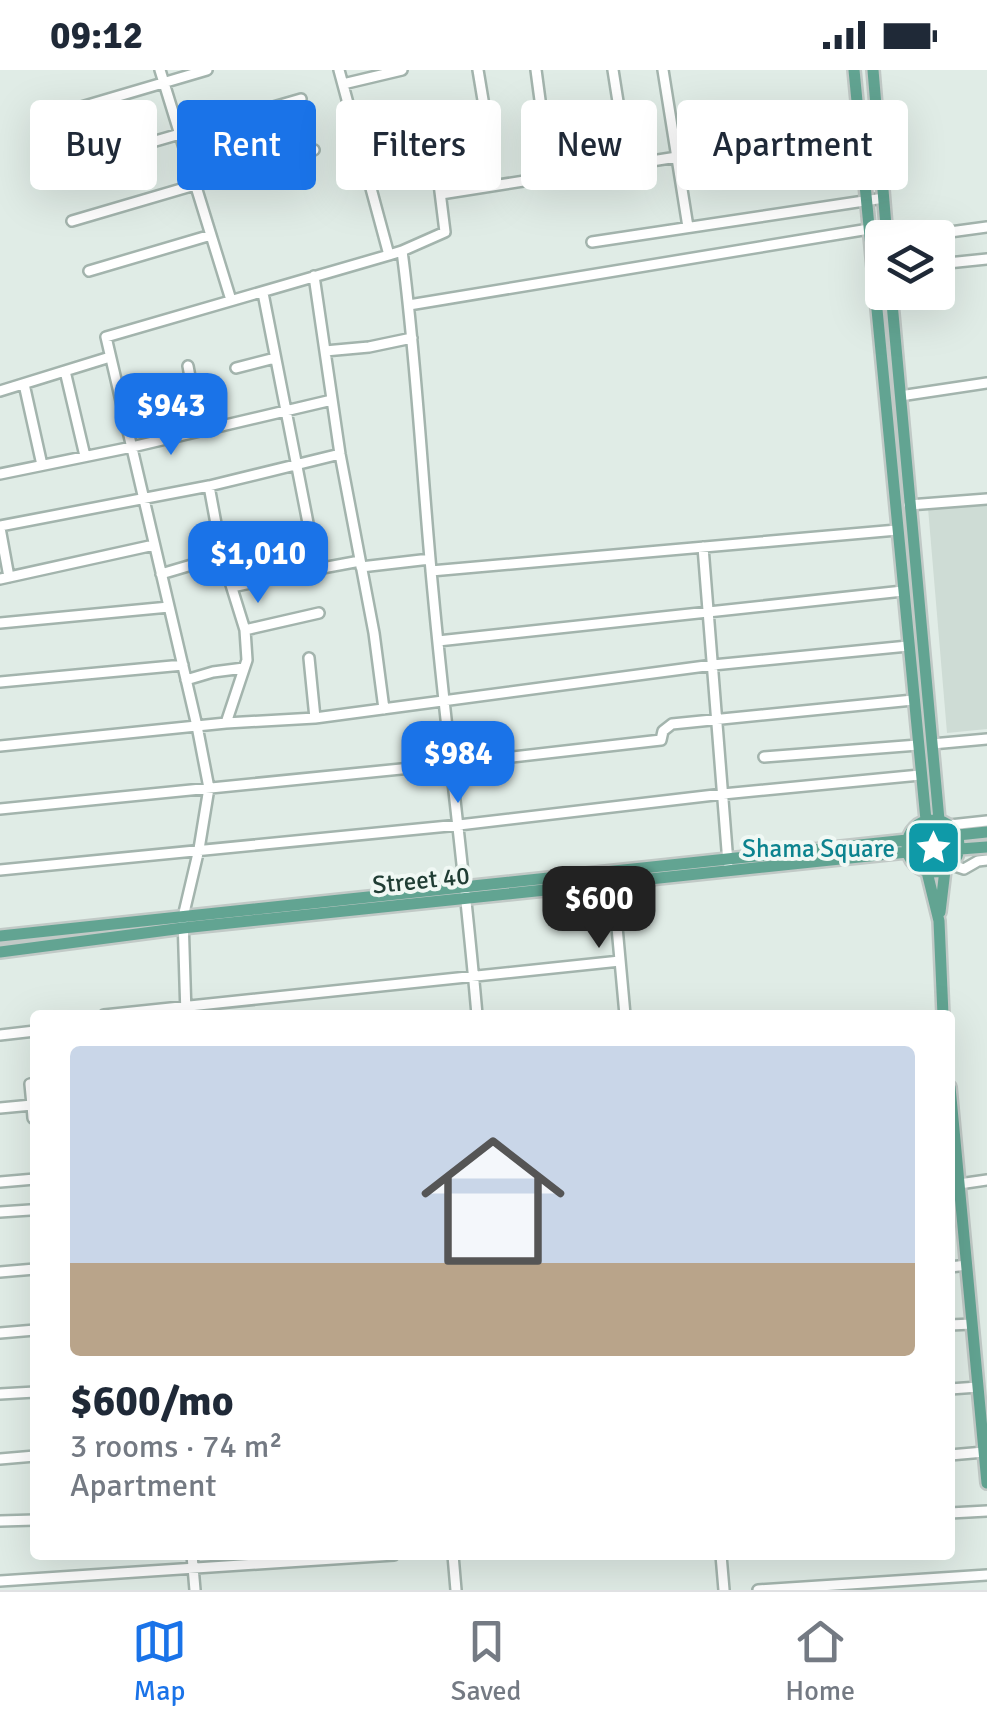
<!DOCTYPE html>
<html lang="en">
<head>
<meta charset="utf-8">
<style>
	:root { --surface:#fff; --page:#f6f6f7; --text:#1f2937; --muted:#747a83; --line:#e0e1e3; --accent:#1a73e8 }
	body { margin:0; font-family:Signika,sans-serif; background:var(--page); color:var(--text); height:100vh; display:flex; flex-direction:column; font-size:38px; white-space:nowrap }
	* { box-sizing:border-box; margin:0 }
	p { font-size:32px; color:var(--muted) }
	.icon { flex:none; width:55px; height:55px; fill:none; stroke:currentColor; stroke-width:2; stroke-linecap:round; stroke-linejoin:round }
	.map { position:relative; flex:1; overflow:hidden }
	.side { position:absolute; left:30px; top:940px; width:925px; height:550px; display:flex; flex-direction:column; background:var(--surface); border-radius:10px; box-shadow:0 10px 40px #0002 }
	.side>* { flex:none }
	.banner { position:absolute; left:30px; top:30px; width:928px; height:90px; display:flex; gap:20px }
	.fabs { position:absolute; left:865px; top:150px; display:grid; gap:20px }
	.fabs a { display:grid; place-items:center; width:90px; height:90px; border-radius:10px; background:var(--surface); box-shadow:0 10px 40px #0002; font-size:50px }
	.price { position:absolute; translate:-50% -85px; padding:0 22px; border-radius:20px; background:var(--accent); color:#fff; font-size:32px; line-height:65px; filter:drop-shadow(0 2px 5px #0008) }
	.price::after { content:''; position:absolute; left:50%; top:60px; width:30px; height:22px; margin-left:-15px; background:inherit; clip-path:polygon(0 0,100% 0,50% 100%) }
	.price.current { background:#222; color:#fff }
	ul { padding:0; list-style:none }
	li { display:grid; align-content:center; gap:20px; height:530px; padding:0 40px }
	li+li { border-top:2px solid var(--line) }
	li span { display:grid; place-items:center; height:310px; border-radius:10px; color:#555 }
	li>.icon { margin-inline-start:auto }
	span .icon { width:180px; height:180px; fill:#fffc; stroke-width:1 }
	li b { font-size:42px }
	.chip { padding:0 35px; border-radius:10px; background:var(--surface); box-shadow:0 10px 40px #0002; font-size:35px; line-height:90px }
	.chip.current { background:var(--accent); color:#fff }
	.status { display:flex; justify-content:space-between; align-items:center; height:70px; padding:0 50px; background:var(--surface); direction:ltr }
	.status svg { height:28px; fill:currentColor }
	.dock { display:flex; justify-content:space-around; align-items:center; height:140px; border-top:2px solid var(--line); background:var(--surface); font-size:28px; color:var(--muted) }
	.dock a { display:grid; justify-items:center; gap:5px }
	.dock .current { color:var(--accent) }
	.map>svg:first-child { display:block }
	.built { fill:#cedcd5 }
	.lines { fill:none; stroke-linecap:round; stroke-linejoin:round }
	.minor-casing { stroke:#a3b4ad; stroke-width:14 }
	.major-casing { stroke:#c1c9c6; stroke-width:16 }
	.minor { stroke:#fff; stroke-width:9 }
	.major { stroke:#62a492; stroke-width:11 }
	.labels { text-anchor:middle; dominant-baseline:central; stroke-width:8; stroke-linejoin:round; paint-order:stroke }
	.culture-label { font-size:25px; fill:#0d838f; stroke:#f0f8f4; text-anchor:end }
	.street-label { font-size:25px; fill:#203d34; stroke:#f0f8f4 }
</style>
</head>
<body>
<div class="status"><b>09:12</b><svg viewBox="0 0 49 12"><path d="M0 12V9h3v3zM5 12V6h3v6zM10 12V3h3v9zM15 12V0h3v12zM26 1h20v11H26zM47 4h2v5h-2z"/></svg></div>
<div class="map">
<svg width="987" height="1520" viewBox="0 0 987 1520">
	<rect width="100%" height="100%" fill="#e0ece6"/>
	<path class="built" d="M987 433V659L947 663 928 438Z"/>
	<g class="lines">
		<defs>
			<path id="minor" d="M160 0 231 230
				M339 0 389 185 402 181C417 294 422 408 433 522 446 663 465 804 477 945
				M536 0 546 75
				M613 0 628 95
				M663 0 688 157
				M343 14 402 0
				M37 50 207 0
				M55 100 301 29
				M441 124 677 87
				M72 151 314 80
				M906 168 987 157
				M592 172 884 128
				M402 181 445 162 432 57 435 52 485 42 478 0
				M938 194 987 189
				M89 201 211 165
				M314 206 340 384 374 563 384 639
				M409 235 869 159
				M325 281 369 277 412 268
				M188 296 200 361
				M236 298 275 288
				M65 301 85 386
				M24 314 42 395
				M0 321 110 287
				M900 326 987 313
				M0 404 132 377 332 330
				M209 416 222 486 245 560 247 590 226 653
				M909 435 987 429
				M0 456 209 416 340 384
				M0 458 9 507
				M220 474 264 463 309 458
				M703 477 728 793
				M361 497 430 489
				M317 499 360 491
				M431 501 897 460
				M161 504 222 486
				M0 509 154 475
				M232 517 317 499 263 223
				M0 553 169 537
				M245 560 319 543
				M438 571 903 521
				M309 588 315 648
				M186 610 213 602 244 598
				M0 612 183 595
				M932 674 987 669
				M0 676 226 653 315 648 713 595 908 576
				M764 687 918 675
				M0 739 451 694 661 670 663 661 672 654 913 630
				M950 755 987 751
				M952 795 964 799 978 791 987 790
				M0 800 459 755 723 724 920 705
				M613 813 625 945
				M104 945 620 891
				M186 945 183 847 199 779 209 718 197 656 106 267 389 185
				M0 965 35 961
				M32 1035 30 1014 35 1013
				M0 1038 32 1035 33 1048H35
				M0 1112 35 1109
				M959 1114 987 1110
				M0 1142 30 1140
				M950 1197 967 1195
				M0 1202 35 1199
				M950 1255 972 1254
				M0 1263 35 1260
				M950 1319 978 1317
				M0 1324 35 1322
				M950 1385 984 1382
				M0 1389 35 1386
				M950 1443 987 1441
				M0 1451 35 1450
				M192 1485 195 1520
				M453 1485 456 1520
				M721 1485 724 1520
				M0 1511 394 1485
				M758 1520 987 1505"/>
			<path id="major" d="M854 0 926 750
				M873 0 887 168
				M891 222 939 750
				M907 776a26 26 0 1 1 52 0a26 26 0 1 1-52 0Z
				M958 765 987 762
				M960 779 987 777
				M927 802 939 851 943 945
				M940 842 945 800
				M0 866 907 770
				M0 882 183 858 907 782
				M950 1017 987 1413"/>
		</defs>
		<use href="#minor" class="minor-casing"/>
		<use href="#major" class="major-casing"/>
		<use href="#minor" class="minor"/>
		<use href="#major" class="major"/>
	</g>
	<defs>
		<symbol id="sight-square" viewBox="-11 -11 22 22"><rect x="-9" y="-9" width="18" height="18" rx="4" fill="#0f9aa8" stroke="#f0f8f4"/><path d="M0-6L1.8-2.2L6-1.7L2.9 1.2L3.7 5.4L0 3.3L-3.7 5.4L-2.9 1.2L-6-1.7L-1.8-2.2Z" fill="#fff"/></symbol>
	</defs>
	<g fill-rule="evenodd">
		<use href="#sight-square" x="902" y="746" width="63" height="63"/>
	</g>
	<g class="labels">
		<g class="culture-label">
			<text x="895" y="778">Shama Square</text>
		</g>
		<g class="street-label">
			<text transform="translate(421 810) rotate(-6)">Street 40</text>
		</g>
	</g>
</svg>
<div class="fabs">
<a><svg class="icon" aria-label="layers" viewBox="0 0 24 24"><path d="M12 4l9 5-9 5-9-5zM3 14l9 5 9-5"/></svg></a>
</div>
<b class="price" style="left:171px;top:388px">$943</b>
<b class="price" style="left:258px;top:536px">$1,010</b>
<b class="price" style="left:458px;top:736px">$984</b>
<b class="price current" style="left:599px;top:881px">$600</b>
<div class="banner">
<a class="chip">Buy</a>
<a class="chip current">Rent</a>
<a class="chip">Filters</a>
<a class="chip">New</a>
<a class="chip">Apartment</a>
</div>
<section class="side">
<ul>
<li><span style="background:linear-gradient(#c9d6e8 70%,#b9a48a 0)"><svg class="icon" aria-label="home" viewBox="0 0 24 24"><path d="M3 11l9-7 9 7M6 9v11h12V9"/></svg></span><div><b>$600/mo</b><p>3 rooms · 74 m²</p><p>Apartment</p></div></li>
</ul>
</section>
</div>
<nav class="dock">
<a class="current"><svg class="icon" aria-label="map" viewBox="0 0 24 24"><path d="M3 6l6-2 6 2 6-2v14l-6 2-6-2-6 2zM9 4v14M15 6v14"/></svg>Map</a>
<a><svg class="icon" aria-label="saved" viewBox="0 0 24 24"><path d="M7 4h10v16l-5-4-5 4z"/></svg>Saved</a>
<a><svg class="icon" aria-label="home" viewBox="0 0 24 24"><path d="M3 11l9-7 9 7M6 9v11h12V9"/></svg>Home</a>
</nav>
</body>
</html>
